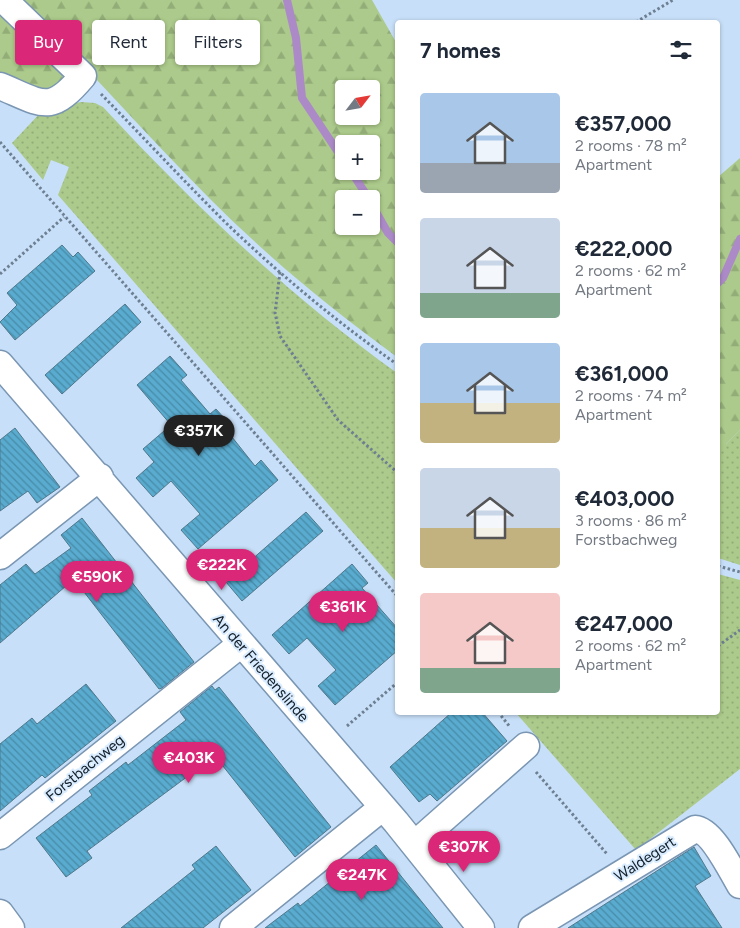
<!DOCTYPE html>
<html lang="en">
<head>
<meta charset="utf-8">
<style>
	:root { --surface:#fff; --page:#f6f6f7; --text:#1f2937; --muted:#747a83; --accent:#db2777 }
	body { margin:0; font-family:Figtree,sans-serif; background:var(--page); color:var(--text); height:100vh; display:flex; flex-direction:column; font-size:19px; white-space:nowrap }
	* { box-sizing:border-box; margin:0 }
	p { font-size:16px; color:var(--muted) }
	.icon { flex:none; width:28px; height:28px; fill:none; stroke:currentColor; stroke-width:2; stroke-linecap:round; stroke-linejoin:round }
	.map { position:relative; flex:1; overflow:hidden }
	.side { position:absolute; left:395px; top:20px; width:325px; height:695px; display:flex; flex-direction:column; background:var(--surface); border-radius:5px; box-shadow:0 1px 4px #0004 }
	.side>* { flex:none }
	.banner { position:absolute; left:15px; top:20px; width:305px; height:45px; display:flex; gap:10px }
	.needle { width:32px; rotate:59deg }
	.controls { position:absolute; left:335px; top:80px; display:grid; gap:10px }
	.controls a { display:grid; place-items:center; width:45px; height:45px; border-radius:5px; background:var(--surface); box-shadow:0 1px 4px #0004; font-size:25px }
	.price { position:absolute; translate:-50% -42px; padding:0 11px; border-radius:18px; background:var(--accent); color:#fff; font-size:16px; line-height:32px; filter:drop-shadow(0 1px 2px #0008) }
	.price::after { content:''; position:absolute; left:50%; top:30px; width:15px; height:11px; margin-left:-8px; background:inherit; clip-path:polygon(0 0,100% 0,50% 100%) }
	.price.current { background:#222; color:#fff }
	ul { padding:0; list-style:none }
	li { display:flex; align-items:center; gap:15px; height:125px; padding:0 25px }
	li span { display:grid; place-items:center; flex:none; width:140px; height:100px; border-radius:5px; color:#555 }
	li>.icon { margin-inline-start:auto }
	span .icon { width:60px; height:60px; fill:#fffc; stroke-width:1 }
	li b { font-size:21px }
	h2 { display:flex; justify-content:space-between; align-items:center; height:60px; padding:0 25px; font-size:21px }
	.pill { padding:0 18px; border-radius:5px; background:var(--surface); box-shadow:0 1px 4px #0004; font-size:18px; line-height:45px }
	.pill.current { background:var(--accent); color:#fff }
	.map>svg:first-child { display:block }
	.green { fill:url(#green-dots) }
	.forest { fill:url(#forest-firs); fill-rule:evenodd }
	.lines { fill:none; stroke-linecap:round; stroke-linejoin:round }
	.stream { stroke:#ac8ac8; stroke-width:8 }
	.building { fill:url(#building-back-hatch); stroke:#50788b }
	.minor-casing { stroke:#7a96b3; stroke-width:29 }
	.path { stroke:#6d7f91; stroke-width:3; stroke-dasharray:2.5 2.5; stroke-linecap:butt }
	.minor { stroke:#fff; stroke-width:26 }
	.labels { text-anchor:middle; dominant-baseline:central; stroke-width:4; stroke-linejoin:round; paint-order:stroke }
	.street-label { font-size:15px; fill:#121e29; stroke:#d9ecff }
</style>
</head>
<body>
<div class="map">
<svg width="740" height="928" viewBox="0 0 740 928">
	<defs>
		<pattern id="green-dots" width="8" height="8" patternUnits="userSpaceOnUse" patternTransform="scale(1.25)"><rect width="8" height="8" fill="#acca8b"/><path d="M2 2h.1M6 6h.1" fill="none" stroke="#93ad78" stroke-width="1.8" stroke-linecap="round"/></pattern>
		<pattern id="forest-firs" width="22" height="20" patternUnits="userSpaceOnUse" patternTransform="scale(1.25)"><rect width="22" height="20" fill="#acca8b"/><path d="M5 1l3.5 6h-7zM16 11l3.5 6h-7z" fill="#93ad78"/></pattern>
		<pattern id="building-back-hatch" width="6" height="6" patternUnits="userSpaceOnUse" patternTransform="scale(1.25)"><rect width="6" height="6" fill="#59abcf"/><path d="M-1 5l2 2M0 0l6 6M5-1l2 2" fill="none" stroke="#488ba8"/></pattern>
	</defs>
	<rect width="100%" height="100%" fill="#c7dff8"/>
	<path class="green" d="M81 102 95 103 103 107C193 204 289 296 397 373V583L58 195 69 167 51 160 43 180 12 143 43 110Z
		M740 430V565L718 558V444H726Z
		M718 574 740 580V769L636 850 516 713 718 712Z"/>
	<path class="forest" d="M0 0H372L397 44V357C352 324 307 289 265 251 198 191 139 124 77 59L54 92 0 79ZM344 89H371V116H344ZM344 144H371V171H344ZM344 199H371V226H344Z
		M740 158V430L726 444H718V177Z"/>
	<g class="lines">
		<path class="stream" d="M287 0 296 38 302 98 344 161
			M351 171 369 199
			M371 203 388 233 398 243
			M718 283 723 278 740 239"/>
	</g>
	<path class="building" d="M62 245 73 257 78 252 95 271 15 340 0 322 17 305 7 293Z
		M125 304 141 322 62 394 45 375Z
		M170 356 187 375 181 380 210 414 216 409 233 428 228 432 255 466 261 460 278 480 198 549 181 530 200 514 171 481 153 497 136 478 154 462 143 449 171 425 137 385Z
		M15 428 60 487 37 503 28 491 0 511V440Z
		M306 512 323 531 242 601 226 582Z
		M82 518 194 662 162 688 159 689 74 579 0 643V585L26 564 35 574 71 548 61 535Z
		M352 564 368 583 362 588 398 629V650L335 705 318 686 336 670 307 638 289 654 272 635Z
		M86 684 116 721 45 778 42 775 0 811V744L32 718 37 724Z
		M212 686 215 690 219 687 331 827 295 857 215 756 87 851 92 858 66 877 36 838 92 795 89 791 126 762 128 765 186 720 180 712Z
		M452 712H482L507 741 437 801 430 794 419 802 390 767Z
		M376 845 443 928H265L298 903 300 906Z
		M216 846 251 890 203 928H121L195 869 192 865Z
		M694 847 711 876 695 886 722 928H568Z"/>
	<g class="lines">
		<defs>
			<path id="minor" d="M0 86C43 104 50 115 83 76L4 0
				M0 364 396 822 481 928
				M0 556 100 477
				M0 836 241 644
				M415 844 526 746
				M0 913 11 928
				M233 928 383 807
				M532 928 695 829C712 830 731 870 740 885"/>
		</defs>
		<use href="#minor" class="minor-casing"/>
		<path class="path" d="M636 22 673 0
			M101 94C143 137 183 180 225 222 279 274 337 322 398 365
			M0 142 398 597
			M280 272 275 313 280 336 338 420 398 473
			M0 274 64 217
			M718 566 740 572
			M718 646 740 630
			M498 712 510 727
			M347 726 398 682
			M536 772 607 854"/>
		<use href="#minor" class="minor"/>
	</g>
	<g class="labels">
		<g class="street-label">
			<text transform="translate(261 668) rotate(49)">An der Friedenslinde</text>
			<text transform="translate(85 768) rotate(-39)">Forstbachweg</text>
			<text transform="translate(645 859) rotate(-33)">Waldegert</text>
		</g>
	</g>
</svg>
<div class="controls">
<a><svg class="needle" viewBox="-14 -14 28 28"><path d="M0-13l5 13h-10z" fill="#e53935"/><path d="M0 13l5-13h-10z" fill="#747a83"/></svg></a>
<a>+</a>
<a>−</a>
</div>
<b class="price current" style="left:199px;top:457px">€357K</b>
<b class="price" style="left:222px;top:591px">€222K</b>
<b class="price" style="left:97px;top:603px">€590K</b>
<b class="price" style="left:343px;top:633px">€361K</b>
<b class="price" style="left:189px;top:784px">€403K</b>
<b class="price" style="left:464px;top:873px">€307K</b>
<b class="price" style="left:362px;top:901px">€247K</b>
<div class="banner">
<a class="pill current">Buy</a>
<a class="pill">Rent</a>
<a class="pill">Filters</a>
</div>
<section class="side">
<h2>7 homes<svg class="icon" aria-label="filters" viewBox="0 0 24 24"><path d="M4 7h16M4 17h16"/><circle cx="9" cy="7" r="2"/><circle cx="15" cy="17" r="2"/></svg></h2>
<ul>
<li><span style="background:linear-gradient(#a9c7e8 70%,#9aa5b1 0)"><svg class="icon" aria-label="home" viewBox="0 0 24 24"><path d="M3 11l9-7 9 7M6 9v11h12V9"/></svg></span><div><b>€357,000</b><p>2 rooms · 78 m²</p><p>Apartment</p></div></li>
<li><span style="background:linear-gradient(#c9d6e8 75%,#7fa58c 0)"><svg class="icon" aria-label="home" viewBox="0 0 24 24"><path d="M3 11l9-7 9 7M6 9v11h12V9"/></svg></span><div><b>€222,000</b><p>2 rooms · 62 m²</p><p>Apartment</p></div></li>
<li><span style="background:linear-gradient(#a9c7e8 60%,#c2b280 0)"><svg class="icon" aria-label="home" viewBox="0 0 24 24"><path d="M3 11l9-7 9 7M6 9v11h12V9"/></svg></span><div><b>€361,000</b><p>2 rooms · 74 m²</p><p>Apartment</p></div></li>
<li><span style="background:linear-gradient(#c9d6e8 60%,#c2b280 0)"><svg class="icon" aria-label="home" viewBox="0 0 24 24"><path d="M3 11l9-7 9 7M6 9v11h12V9"/></svg></span><div><b>€403,000</b><p>3 rooms · 86 m²</p><p>Forstbachweg</p></div></li>
<li><span style="background:linear-gradient(#f6c9c9 75%,#7fa58c 0)"><svg class="icon" aria-label="home" viewBox="0 0 24 24"><path d="M3 11l9-7 9 7M6 9v11h12V9"/></svg></span><div><b>€247,000</b><p>2 rooms · 62 m²</p><p>Apartment</p></div></li>
</ul>
</section>
</div>
</body>
</html>
